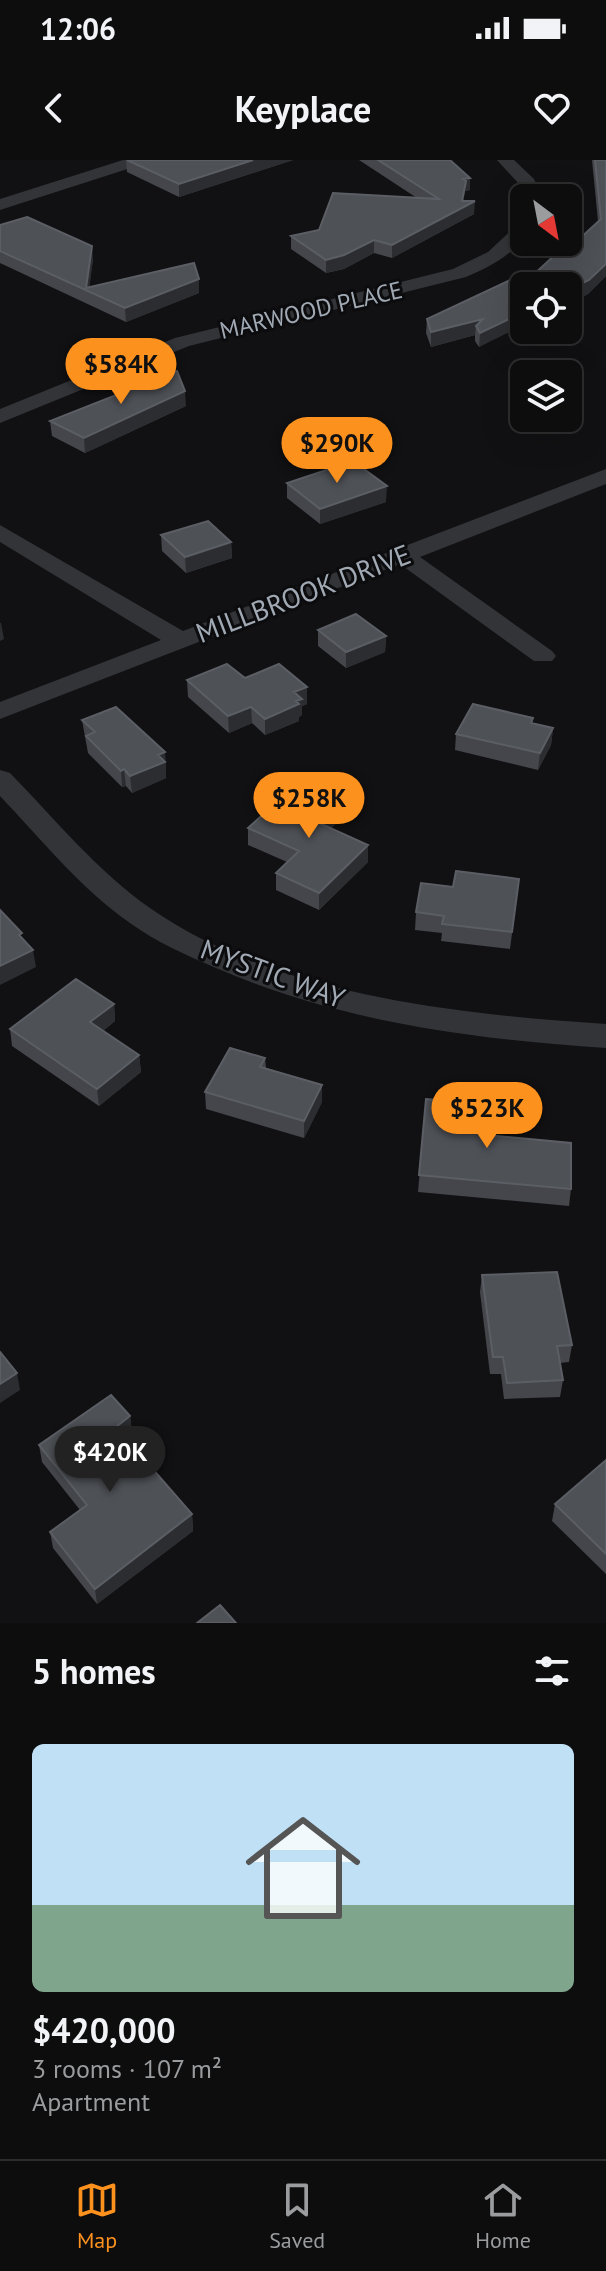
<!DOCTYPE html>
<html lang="en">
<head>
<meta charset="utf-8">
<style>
	:root { --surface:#0d0d0e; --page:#1b1b1c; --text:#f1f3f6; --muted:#9a9c9e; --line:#2d2d2e; --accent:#fd911e }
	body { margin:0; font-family:"PT Sans",sans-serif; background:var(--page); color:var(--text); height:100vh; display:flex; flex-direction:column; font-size:30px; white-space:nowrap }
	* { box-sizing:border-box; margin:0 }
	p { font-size:26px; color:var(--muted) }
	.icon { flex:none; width:44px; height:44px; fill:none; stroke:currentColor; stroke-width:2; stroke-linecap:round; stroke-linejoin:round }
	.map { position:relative; height:1463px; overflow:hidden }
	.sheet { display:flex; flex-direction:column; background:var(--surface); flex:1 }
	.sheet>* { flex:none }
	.needle { width:52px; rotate:148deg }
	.buttons { position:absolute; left:510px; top:24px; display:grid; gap:16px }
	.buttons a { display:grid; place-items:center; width:72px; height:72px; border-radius:12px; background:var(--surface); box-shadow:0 8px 32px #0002,0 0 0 2px var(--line); font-size:40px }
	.price { position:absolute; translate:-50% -68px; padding:0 18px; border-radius:28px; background:var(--accent); color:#111; font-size:26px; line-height:52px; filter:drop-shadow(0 2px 4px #0008) }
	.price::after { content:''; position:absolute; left:50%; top:48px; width:24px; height:18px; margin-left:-12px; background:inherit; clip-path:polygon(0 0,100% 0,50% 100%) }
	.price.current { background:#222; color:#fff }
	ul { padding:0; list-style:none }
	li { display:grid; align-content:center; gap:16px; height:424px; padding:0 32px }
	li span { display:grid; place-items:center; height:248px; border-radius:12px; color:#555 }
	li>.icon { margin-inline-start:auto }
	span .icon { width:144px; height:144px; fill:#fffc; stroke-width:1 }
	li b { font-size:34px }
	h2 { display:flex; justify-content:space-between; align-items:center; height:96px; padding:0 32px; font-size:34px }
	.status { display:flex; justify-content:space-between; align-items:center; height:56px; padding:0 40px; background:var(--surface); direction:ltr }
	.status svg { height:22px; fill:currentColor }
	header { display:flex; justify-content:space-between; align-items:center; height:104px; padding:0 32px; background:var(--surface); font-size:36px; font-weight:700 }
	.menu { display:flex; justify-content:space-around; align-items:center; height:112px; border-top:2px solid var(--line); background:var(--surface); font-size:22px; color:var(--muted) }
	.menu a { display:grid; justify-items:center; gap:4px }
	.menu .current { color:var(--accent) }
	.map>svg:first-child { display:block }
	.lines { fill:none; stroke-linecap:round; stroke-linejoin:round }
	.minor { fill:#323438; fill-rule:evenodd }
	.wall { fill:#44464b }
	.shaded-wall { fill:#2b2d30 }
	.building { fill:#4e5156; stroke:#5b5f65; stroke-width:2 }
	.labels { text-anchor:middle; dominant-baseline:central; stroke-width:6; stroke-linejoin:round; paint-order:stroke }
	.far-street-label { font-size:24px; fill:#a1aab4; stroke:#0c0c0e }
	.street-label { font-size:28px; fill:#a1aab4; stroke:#0c0c0e }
</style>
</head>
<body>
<div class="status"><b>12:06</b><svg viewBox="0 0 49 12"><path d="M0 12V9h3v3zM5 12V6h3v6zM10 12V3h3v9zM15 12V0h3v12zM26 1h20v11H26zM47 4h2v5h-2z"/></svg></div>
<header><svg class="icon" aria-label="back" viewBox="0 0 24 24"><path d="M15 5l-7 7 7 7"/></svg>Keyplace<svg class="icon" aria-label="heart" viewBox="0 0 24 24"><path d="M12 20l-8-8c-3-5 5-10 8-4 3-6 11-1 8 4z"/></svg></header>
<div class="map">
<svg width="606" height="1463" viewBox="0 0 606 1463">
	<rect width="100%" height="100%" fill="#111113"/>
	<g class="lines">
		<path class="minor" d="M123 0H148L146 3 0 50V39Z
			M497 0H514L534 19 543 38H525L520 25Z
			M524 63V80C507 97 488 108 466 117L189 186 0 263V249L175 178 453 109 488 92 518 64Z
			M606 309V324L420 397 552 491 556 496 552 501H534L400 404 0 559V542L161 480 0 382V365L183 471Z
			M0 610 10 613C55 659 97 711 150 748 276 836 458 854 606 864V888C472 879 340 862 216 808 186 795 156 782 130 763 80 728 41 679 0 636Z"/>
	</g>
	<path class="wall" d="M126 0H293L179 37 127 12Z
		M359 0H450L470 18V30L465 31 463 41 474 54 392 98 374 93 344 109 326 113 291 89V76L319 70 417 38Z
		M592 0H606V116L588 134 568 144V126L479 187 475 181V175L431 187 426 173 427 159 531 117 576 82 598 61Z
		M0 65 93 99 89 127 199 119V133L126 162 0 103Z
		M186 246 85 293 52 276 50 261Z
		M287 323 386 342 320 364 287 338Z
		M161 375 231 382 232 398 186 413 162 391Z
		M318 470 386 476 385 492 346 508 318 486Z
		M245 518 307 527V544L302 546V555L299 557V561L265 575 252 563 229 573 188 537 187 520Z
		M533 558 532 563 553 568 551 585 538 610 455 590 456 574Z
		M82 560 165 592 166 618 132 633 126 626 122 627 88 593Z
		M340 644 339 661 331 668 368 702 319 750 276 730V713L287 702 248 685V668L289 645Z
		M519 719 510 789 441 781 442 773 415 770 416 752 453 727Z
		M114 844 115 861 103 871 139 895 141 912 99 946 12 886 10 869Z
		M265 898 266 908 322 925V942L304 978 206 949 205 932Z
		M426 939 571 1029 569 1046 418 1032Z
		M482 1115 572 1185 569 1202 560 1203 563 1220 560 1237 504 1239 501 1214H490L480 1132Z
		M130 1256 132 1273 125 1278 192 1354 193 1371 97 1444 53 1388 50 1372 80 1350 42 1302 39 1285Z
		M606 1300V1414L552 1361 555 1344Z"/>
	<path class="shaded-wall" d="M253 0H293L179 37V24Z
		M470 18V30L465 31 462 48 475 41 474 54 392 98V85L463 19Z
		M374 80V93L344 109 326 113V100Z
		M92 86 93 99 89 131 86 130Z
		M606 104V116L588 134 568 144V130Z
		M199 119V133L126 162 125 148Z
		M524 152V165L479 187 480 173 476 166 475 175 431 187V172L483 159Z
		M185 231 186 246 85 293 84 278Z
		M387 326 386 342 320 364V349Z
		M231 382 232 398 186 413 185 397Z
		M0 463H1L4 479 0 481Z
		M386 476 385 492 346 508V492Z
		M307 527V544L302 546V555L299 557V561L265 575V559L294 532Z
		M251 547 252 563 229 573 228 556Z
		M553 568 551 585 538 610 540 593Z
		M165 592 166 618 132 633 130 616 158 595Z
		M124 609 126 626 122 627 121 611Z
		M340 644 339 661 319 680V663Z
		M368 685V702L319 750V733Z
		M33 790 36 807 0 825V806Z
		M114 844 115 861 92 880 90 862Z
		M139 895 141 912 99 946 97 929Z
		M322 925V942L304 978V961Z
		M17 1213 20 1230 0 1243V1224Z
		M130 1256 132 1273 118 1283 116 1267Z
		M192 1354 193 1371 97 1444 95 1429Z"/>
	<path class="building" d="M127 0H253L179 24Z
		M378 0H450L470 18 463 19 466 21 462 41H475L392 85 374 80 344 95 326 100 291 76 319 70 333 33 439 39Z
		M595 0H606V104L589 120 568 130V126H524V152L480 173 476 166 483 159 431 172 427 159 523 114 531 117 571 80 576 82 601 59Z
		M27 57 92 86 86 128 194 103 199 119 125 148 0 91V65Z
		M177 211 185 231 84 278 50 261Z
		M353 301 387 326 320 349 287 323Z
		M208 361 231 382 185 397 161 375Z
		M356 454 386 476 346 492 318 470Z
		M227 504 245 518 279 504 307 527 294 532 302 539 296 541 299 544 265 559 251 547 228 556 187 520Z
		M473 544 533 558 531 563 553 568 540 593 456 574Z
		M116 547 165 592 158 595 165 602 130 616 124 609 121 611 86 576 95 572 82 560Z
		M306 630 340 644 319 663 368 685 319 733 276 713 299 691 248 668 278 641 289 645Z
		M456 711 519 719 512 772 442 764 444 756 416 752 421 723 453 727Z
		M0 750 22 773 19 775 33 790 0 806Z
		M76 819 114 844 90 862 139 895 97 929 10 869Z
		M230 888 265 898 260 907 322 925 304 961 205 932Z
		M426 939 487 945 486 975 571 983V1029L419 1015Z
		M557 1112 572 1185 557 1186 563 1220 507 1223 503 1197H493L482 1115Z
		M0 1192 17 1213 0 1224Z
		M111 1235 130 1256 116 1267 192 1354 95 1429 50 1372 87 1345 39 1285Z
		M606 1300V1394L555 1344Z
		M220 1445 236 1463H197Z"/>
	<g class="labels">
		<g class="far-street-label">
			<text transform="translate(311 150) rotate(-13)">MARWOOD PLACE</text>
		</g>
		<g class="street-label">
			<text transform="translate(303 433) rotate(-21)">MILLBROOK DRIVE</text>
			<text transform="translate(273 813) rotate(20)">MYSTIC WAY</text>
		</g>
	</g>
</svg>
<div class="buttons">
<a><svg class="needle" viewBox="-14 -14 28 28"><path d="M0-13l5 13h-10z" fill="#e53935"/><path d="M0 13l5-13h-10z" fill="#9a9c9e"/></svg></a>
<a><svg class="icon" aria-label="locate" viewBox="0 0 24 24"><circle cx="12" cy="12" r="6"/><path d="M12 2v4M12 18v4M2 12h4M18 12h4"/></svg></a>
<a><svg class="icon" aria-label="layers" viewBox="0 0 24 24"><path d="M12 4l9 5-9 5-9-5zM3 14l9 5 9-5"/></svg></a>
</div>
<b class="price" style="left:121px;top:246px">$584K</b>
<b class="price" style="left:337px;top:325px">$290K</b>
<b class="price" style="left:309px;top:680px">$258K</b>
<b class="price" style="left:487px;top:990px">$523K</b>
<b class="price current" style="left:110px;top:1334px">$420K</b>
</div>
<section class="sheet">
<h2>5 homes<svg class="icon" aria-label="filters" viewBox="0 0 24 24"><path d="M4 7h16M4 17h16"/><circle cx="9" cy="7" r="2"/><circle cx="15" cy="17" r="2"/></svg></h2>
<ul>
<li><span style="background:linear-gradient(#bfe0f5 65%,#7fa58c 0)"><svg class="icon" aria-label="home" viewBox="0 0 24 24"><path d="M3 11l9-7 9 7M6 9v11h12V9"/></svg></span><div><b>$420,000</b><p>3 rooms · 107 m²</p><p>Apartment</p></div></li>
</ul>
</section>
<nav class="menu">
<a class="current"><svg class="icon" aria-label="map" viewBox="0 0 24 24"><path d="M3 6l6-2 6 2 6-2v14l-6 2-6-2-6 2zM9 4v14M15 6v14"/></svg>Map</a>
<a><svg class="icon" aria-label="saved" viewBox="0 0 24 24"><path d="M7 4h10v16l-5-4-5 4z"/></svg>Saved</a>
<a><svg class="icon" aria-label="home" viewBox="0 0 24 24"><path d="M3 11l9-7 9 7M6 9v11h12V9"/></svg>Home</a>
</nav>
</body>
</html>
